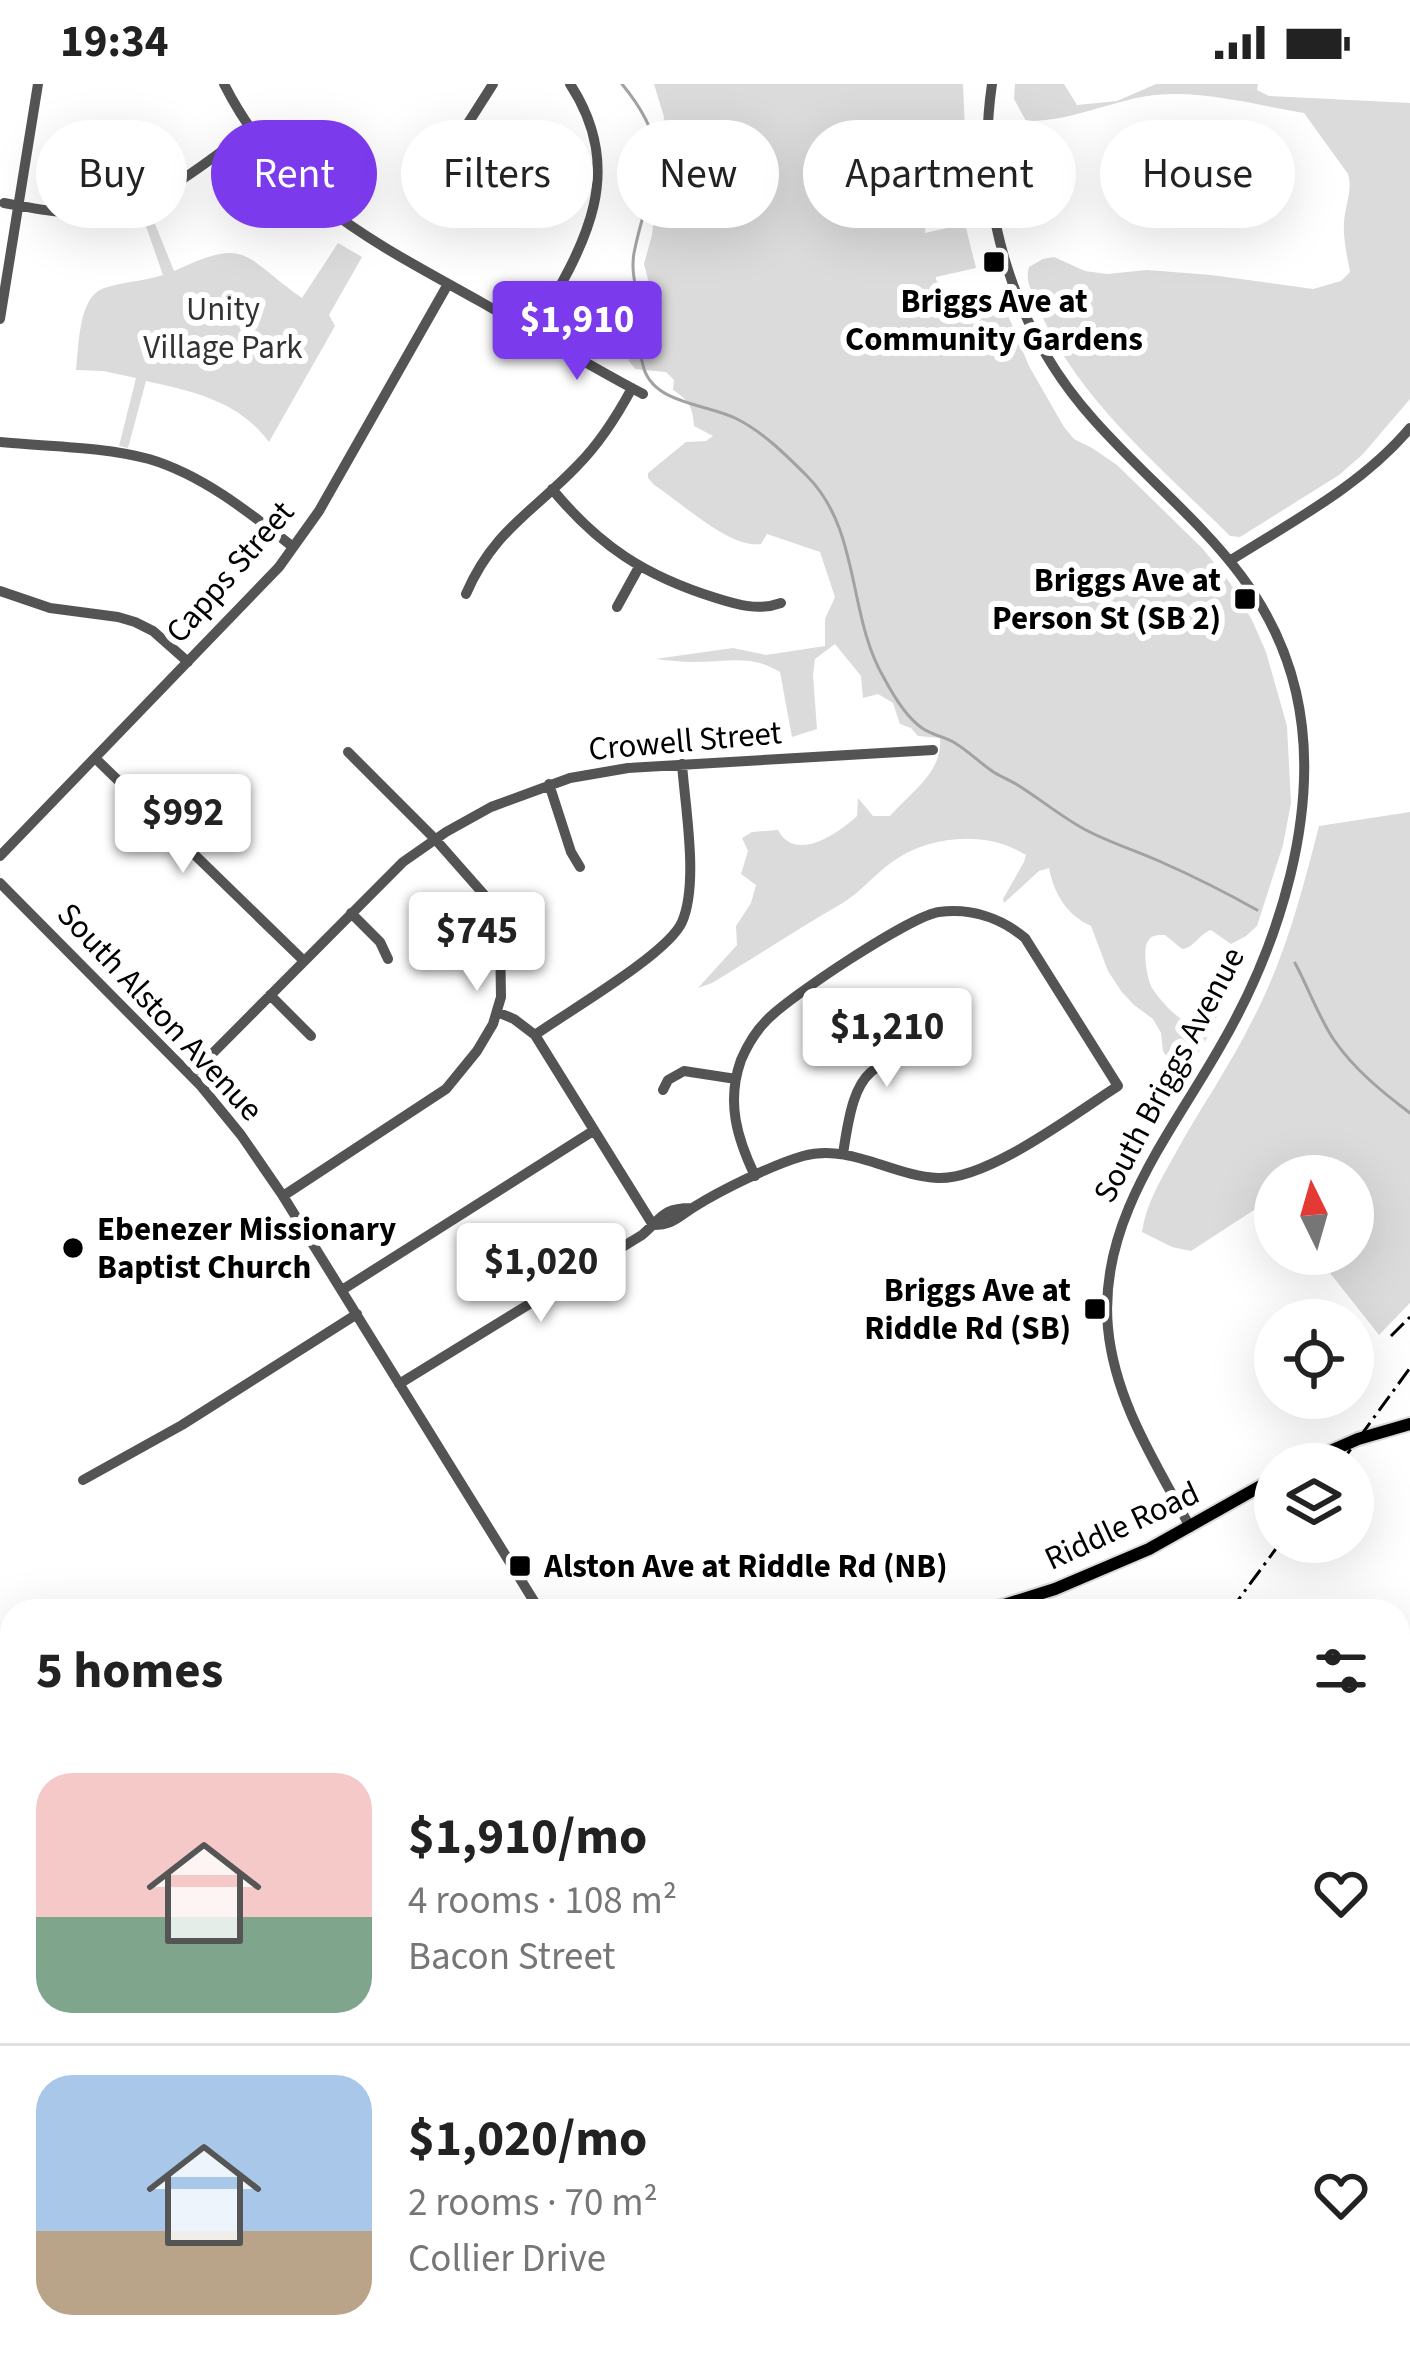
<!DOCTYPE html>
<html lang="en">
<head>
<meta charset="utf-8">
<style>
	:root { --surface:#fff; --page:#f6f6f6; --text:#222; --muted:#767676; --line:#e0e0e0; --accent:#7c3aed }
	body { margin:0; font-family:"Source Sans 3",sans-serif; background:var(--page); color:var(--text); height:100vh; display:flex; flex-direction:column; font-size:45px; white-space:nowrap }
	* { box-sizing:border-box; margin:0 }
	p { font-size:39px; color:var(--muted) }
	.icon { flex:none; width:66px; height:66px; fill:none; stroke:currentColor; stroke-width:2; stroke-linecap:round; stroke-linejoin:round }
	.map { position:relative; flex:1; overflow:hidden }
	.details { position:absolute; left:0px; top:1515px; width:1410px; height:768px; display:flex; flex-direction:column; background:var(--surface); border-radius:36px 36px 0 0; box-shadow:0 12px 48px #0002 }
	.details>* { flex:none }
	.hud { position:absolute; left:36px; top:36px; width:1338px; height:108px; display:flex; gap:24px }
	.needle { width:78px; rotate:355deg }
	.buttons { position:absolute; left:1254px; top:1071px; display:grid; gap:24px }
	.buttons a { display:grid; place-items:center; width:120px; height:120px; border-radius:50%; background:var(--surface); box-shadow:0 12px 48px #0002; font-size:60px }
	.price { position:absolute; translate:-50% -102px; padding:0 27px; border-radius:12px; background:#fff; color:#222; font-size:39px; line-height:78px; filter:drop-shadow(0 3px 6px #0008) }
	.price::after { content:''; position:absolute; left:50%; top:72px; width:36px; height:27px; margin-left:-18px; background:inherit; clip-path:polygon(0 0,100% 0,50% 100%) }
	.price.active { background:var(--accent); color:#fff }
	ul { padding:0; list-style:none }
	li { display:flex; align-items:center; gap:36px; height:300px; padding:0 36px }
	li+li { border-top:3px solid var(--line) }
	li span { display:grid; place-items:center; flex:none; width:336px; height:240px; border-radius:36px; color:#555 }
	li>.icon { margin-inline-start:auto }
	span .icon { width:144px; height:144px; fill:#fffc; stroke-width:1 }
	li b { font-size:51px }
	h2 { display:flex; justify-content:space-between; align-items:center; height:144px; padding:0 36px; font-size:51px }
	.tag { padding:0 42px; border-radius:54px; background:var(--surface); box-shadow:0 12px 48px #0002; font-size:42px; line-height:108px }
	.tag.active { background:var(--accent); color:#fff }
	.status { display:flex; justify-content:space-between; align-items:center; height:84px; padding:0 60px; background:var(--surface); direction:ltr }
	.status svg { height:33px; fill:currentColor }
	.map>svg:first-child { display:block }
	.green { fill:#dbdbdb }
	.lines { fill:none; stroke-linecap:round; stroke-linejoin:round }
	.stream { stroke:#a2a2a2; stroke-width:3 }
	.major-casing { stroke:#dbdbdb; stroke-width:16 }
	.minor { stroke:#545454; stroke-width:10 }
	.major { stroke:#000; stroke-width:12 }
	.rail { stroke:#000; stroke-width:3; stroke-dasharray:18 6 3 6; stroke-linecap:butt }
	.poi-dot { fill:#000; stroke:#fff; stroke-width:4.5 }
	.labels { text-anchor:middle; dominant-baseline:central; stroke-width:12; stroke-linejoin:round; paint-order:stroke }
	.poi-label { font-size:33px; font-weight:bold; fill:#000; stroke:#fff; text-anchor:end }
	.park-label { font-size:33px; fill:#323232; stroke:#fff }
	.street-label { font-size:33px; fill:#000; stroke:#fff }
</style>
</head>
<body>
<div class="status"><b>19:34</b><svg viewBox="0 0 49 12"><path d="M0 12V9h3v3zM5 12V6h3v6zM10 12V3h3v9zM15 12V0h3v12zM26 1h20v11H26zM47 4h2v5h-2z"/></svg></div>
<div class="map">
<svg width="1410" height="2283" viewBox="0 0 1410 2283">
	<rect width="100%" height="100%" fill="#fff"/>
	<path class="green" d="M654 0H963L965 48 948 63 944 82 929 98 925 149 965 140 976 184 936 193V196L945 205 1004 222 1029 282 1064 343 1074 355 1092 364 1117 381 1203 465 1230 499 1252 536 1266 568 1287 642 1291 719 1283 761 1257 842 1246 852 1231 860 1211 846C1199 850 1194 864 1182 865L1165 851C1159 851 1152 850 1148 857 1142 866 1147 895 1152 904 1161 918 1179 937 1194 942L1224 913 1211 947 1169 1018 1175 995 1173 983 1163 967 1161 949 1153 935 1134 921 1121 907 1108 887 1091 842C1067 831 1054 810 1049 784L1039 787 1004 819 1003 815 1024 778 1026 771C987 746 929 751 892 778 874 791 860 809 841 820 797 845 756 873 712 899L698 904 737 861 736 842 751 819 756 801 741 790 748 767 742 754 752 748 778 746C795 779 838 750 857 732L858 714 873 732H890C911 708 943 688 940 654L918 652 911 644 900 640 893 619 878 610 863 614 861 592 835 560 815 575 813 591 817 645 792 653 780 588C752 570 725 578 694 578 681 578 668 576 655 575L733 564 766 571 825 562V535L835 513 820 468 767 450 761 460C730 465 681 418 654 401L648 394V389L686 358 706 357 713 352 694 342C693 324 689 316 673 306L674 296 666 288 635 285 629 277 625 247 611 270 602 269 556 241C555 229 563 213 573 207L630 238 649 199 644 180 652 151 664 33Z
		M1015 0H1064L1077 21 1117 17 1156 0H1258L1257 6 1269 12 1410 19V315L1363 370 1339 391 1240 453 1230 452C1160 382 1073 312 1036 218 1031 206 1025 196 1029 183L1043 175 1054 173 1085 187 1107 190 1147 186 1211 191 1313 205 1341 197 1350 188C1347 171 1343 155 1344 138 1345 121 1353 106 1348 90L1304 29C1256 21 1204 6 1155 11 1111 16 1072 38 1026 37L1014 15Z
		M149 125 174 187C249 152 242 172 302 214L338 159 362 173 329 231 335 242 269 358C239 317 192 307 146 297L128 364 119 362 136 294 103 287 76 286C79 262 78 213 104 204 123 198 144 197 163 191L141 128Z
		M1410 728V1219L1379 1251 1315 1170H1353V1092H1275V1119L1254 1126 1191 1167 1172 1163 1142 1148C1146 1120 1160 1097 1174 1072 1199 1026 1230 982 1253 935 1285 874 1302 808 1319 742Z
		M12 1806V2264L0 2147V1807Z
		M13 2271H289L275 2283H14Z"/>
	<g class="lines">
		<path class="stream" d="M622 0C680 71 649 92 634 169 630 192 639 209 640 232 641 251 638 266 644 285 656 321 709 320 737 335 763 348 786 371 807 392 861 446 847 531 884 594 893 611 906 633 922 644 932 651 945 653 955 659 968 667 979 678 992 687 999 692 1008 695 1016 700 1039 714 1060 732 1084 745 1108 758 1134 766 1159 777 1193 792 1225 808 1257 826
			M1295 879C1308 903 1319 934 1334 956 1354 985 1382 1008 1410 1029
			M1398 1886 1408 1861
			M219 2283 236 2271
			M1194 2283 1197 2271"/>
		<defs>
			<path id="major" d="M1301 1380 1358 1355 1410 1340
				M985 1527 1055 1505 1149 1465 1275 1394
				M0 1731 12 1728"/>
		</defs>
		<use href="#major" class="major-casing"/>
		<path class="minor" d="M224 0C282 115 374 158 481 218 535 249 588 281 643 310
			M992 0C974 120 1013 246 1094 336 1174 426 1267 483 1296 608 1323 725 1279 862 1220 963 1170 1051 1098 1137 1108 1244 1115 1318 1156 1379 1190 1443
			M465 44 493 0
			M4 119C38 125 75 133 109 127 162 117 208 77 250 46
			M0 235 38 0
			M534 248C581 166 630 92 570 0
			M0 358C49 363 101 362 149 375 203 391 250 429 293 463
			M552 405C599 462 645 492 716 514 738 521 759 527 781 519
			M1231 476C1293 437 1362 401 1410 344
			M0 507 50 524 118 533 135 538 153 547 188 578
			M466 510C493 447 533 428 577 382 600 359 617 332 632 304
			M617 523 639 483
			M95 674 303 876
			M549 700 571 768 580 783
			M0 772 279 483 319 427 448 200
			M0 799 201 1002 241 1051 283 1112 540 1527
			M351 829 380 858 388 875
			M270 911 311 952
			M497 928 514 935 535 951 653 1141
			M535 951C567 928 668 870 682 838 699 799 685 723 682 680
			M191 991 403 778 446 748 491 723 570 694 628 684 933 666
			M663 1006 668 996 684 987 736 995
			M843 1070C856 981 867 974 955 969
			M283 1112 446 1005 477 967 493 940 501 913 500 853 487 814 435 755 348 668
			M653 1141C673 1141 678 1133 694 1123 721 1106 772 1081 803 1072 850 1059 892 1092 938 1094 988 1096 1074 1030 1118 1002L1025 854C1001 834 971 824 939 828 910 832 787 914 766 937 755 948 747 962 741 976 726 1018 737 1054 755 1092
			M342 1206 593 1047
			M399 1300 642 1151C662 1134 662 1124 691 1124
			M83 1396 182 1341 357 1230
			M1398 2184 1410 2183
			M791 2271V2283"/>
		<use href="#major" class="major"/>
		<path class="rail" d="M1391 1252 1410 1233
			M1340 1380 1410 1284
			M1230 1527 1281 1458
			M973 2283 975 2271"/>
	</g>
	<g class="poi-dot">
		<rect x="982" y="166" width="24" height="24" rx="6"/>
		<rect x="1233" y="503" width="24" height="24" rx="6"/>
		<circle cx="73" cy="1164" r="12"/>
		<rect x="1083" y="1213" width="24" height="24" rx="6"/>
		<rect x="508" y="1470" width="24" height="24" rx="6"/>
	</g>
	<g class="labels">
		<g class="poi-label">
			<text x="994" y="217" text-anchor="middle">Briggs Ave at<tspan x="994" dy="38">Community Gardens</tspan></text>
			<text x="1221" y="496">Briggs Ave at<tspan x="1221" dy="38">Person St (SB 2)</tspan></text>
			<text x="97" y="1145" text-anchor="start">Ebenezer Missionary<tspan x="97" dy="38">Baptist Church</tspan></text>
			<text x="1071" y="1206">Briggs Ave at<tspan x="1071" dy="38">Riddle Rd (SB)</tspan></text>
			<text x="544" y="1482" text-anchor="start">Alston Ave at Riddle Rd (NB)</text>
		</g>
		<g class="park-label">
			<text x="223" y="225">Unity<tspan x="223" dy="38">Village Park</tspan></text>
		</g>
		<g class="street-label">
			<text transform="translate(230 488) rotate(-49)">Capps Street</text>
			<text transform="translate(685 657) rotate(-5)">Crowell Street</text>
			<text transform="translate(160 928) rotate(47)">South Alston Avenue</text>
			<text transform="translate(1169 991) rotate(-62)">South Briggs Avenue</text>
			<text transform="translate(1122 1442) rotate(-25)">Riddle Road</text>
		</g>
	</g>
</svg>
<div class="buttons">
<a><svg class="needle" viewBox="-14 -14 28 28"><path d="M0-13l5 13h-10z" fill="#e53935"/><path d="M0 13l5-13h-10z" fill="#767676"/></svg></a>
<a><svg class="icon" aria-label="locate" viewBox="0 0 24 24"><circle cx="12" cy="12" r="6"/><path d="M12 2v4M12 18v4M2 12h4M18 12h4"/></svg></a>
<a><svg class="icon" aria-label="layers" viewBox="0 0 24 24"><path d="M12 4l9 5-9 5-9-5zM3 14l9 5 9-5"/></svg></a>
</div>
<b class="price active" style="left:577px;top:299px">$1,910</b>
<b class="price" style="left:183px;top:792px">$992</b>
<b class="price" style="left:477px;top:910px">$745</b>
<b class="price" style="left:887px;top:1006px">$1,210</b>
<b class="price" style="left:541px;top:1241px">$1,020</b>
<div class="hud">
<a class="tag">Buy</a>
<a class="tag active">Rent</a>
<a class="tag">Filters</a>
<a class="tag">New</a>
<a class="tag">Apartment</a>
<a class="tag">House</a>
</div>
<section class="details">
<h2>5 homes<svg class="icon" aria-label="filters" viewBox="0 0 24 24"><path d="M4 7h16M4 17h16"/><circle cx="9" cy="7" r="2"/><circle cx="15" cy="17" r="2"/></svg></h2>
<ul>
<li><span style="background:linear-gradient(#f6c9c9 60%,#7fa58c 0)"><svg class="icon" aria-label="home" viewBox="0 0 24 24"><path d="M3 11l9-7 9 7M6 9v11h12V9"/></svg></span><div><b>$1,910/mo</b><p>4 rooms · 108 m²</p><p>Bacon Street</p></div><svg class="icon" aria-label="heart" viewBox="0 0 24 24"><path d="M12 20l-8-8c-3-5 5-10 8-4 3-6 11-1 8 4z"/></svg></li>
<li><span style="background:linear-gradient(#a9c7e8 65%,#b9a48a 0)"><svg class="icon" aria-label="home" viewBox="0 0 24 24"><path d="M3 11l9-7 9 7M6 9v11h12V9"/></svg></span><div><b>$1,020/mo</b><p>2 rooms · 70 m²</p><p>Collier Drive</p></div><svg class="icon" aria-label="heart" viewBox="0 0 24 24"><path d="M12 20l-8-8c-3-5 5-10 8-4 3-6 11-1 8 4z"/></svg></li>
</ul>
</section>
</div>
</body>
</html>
